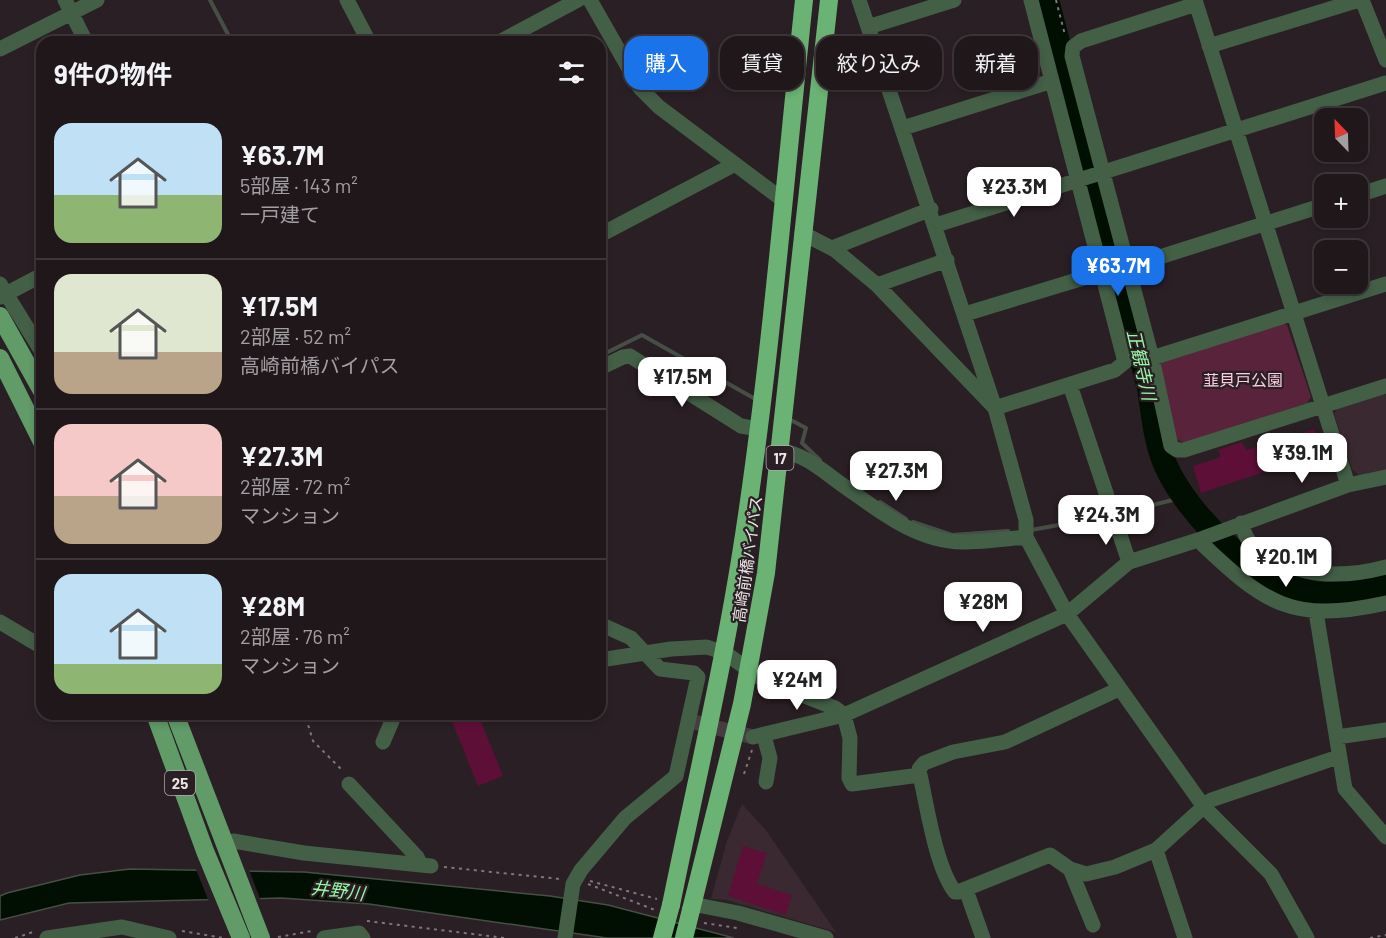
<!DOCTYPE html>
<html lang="ja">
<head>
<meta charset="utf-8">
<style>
	:root { --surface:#20171b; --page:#2d2428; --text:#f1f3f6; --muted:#a29fa3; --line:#3d363a; --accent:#1a73e8 }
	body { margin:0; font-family:Barlow,"Noto Sans JP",sans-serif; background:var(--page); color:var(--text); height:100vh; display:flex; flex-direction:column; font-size:22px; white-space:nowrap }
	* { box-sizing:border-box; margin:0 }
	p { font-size:20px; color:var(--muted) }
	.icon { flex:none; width:33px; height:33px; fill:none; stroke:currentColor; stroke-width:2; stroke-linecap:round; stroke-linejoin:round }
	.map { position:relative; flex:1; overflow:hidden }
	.details { position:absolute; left:36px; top:36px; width:570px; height:684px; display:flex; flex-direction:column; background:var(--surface); border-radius:18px; box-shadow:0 3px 9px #0003,0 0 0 2px var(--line) }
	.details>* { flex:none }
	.hud { position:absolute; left:624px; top:36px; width:570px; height:54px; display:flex; gap:12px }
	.needle { width:39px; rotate:337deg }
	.buttons { position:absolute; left:1314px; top:108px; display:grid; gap:12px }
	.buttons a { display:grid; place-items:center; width:54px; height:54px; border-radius:12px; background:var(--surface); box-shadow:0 3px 9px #0003,0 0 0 2px var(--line); font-size:30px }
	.price { position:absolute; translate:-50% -51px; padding:0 14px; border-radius:12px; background:#fff; color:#222; font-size:20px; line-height:39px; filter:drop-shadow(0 2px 3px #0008) }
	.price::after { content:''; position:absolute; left:50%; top:36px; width:18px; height:14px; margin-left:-9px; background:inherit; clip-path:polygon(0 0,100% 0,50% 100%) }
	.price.on { background:var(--accent); color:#fff }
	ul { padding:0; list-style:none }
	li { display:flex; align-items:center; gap:18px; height:150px; padding:0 18px }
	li+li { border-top:2px solid var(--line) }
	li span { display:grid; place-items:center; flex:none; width:168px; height:120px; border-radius:18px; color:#555 }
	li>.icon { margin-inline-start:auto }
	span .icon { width:72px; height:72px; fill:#fffc; stroke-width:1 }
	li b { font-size:26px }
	h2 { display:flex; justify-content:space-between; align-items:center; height:72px; padding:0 18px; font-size:26px }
	.tag { padding:0 21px; border-radius:18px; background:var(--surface); box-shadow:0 3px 9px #0003,0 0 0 2px var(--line); font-size:21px; line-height:54px }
	.tag.on { background:var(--accent); color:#fff }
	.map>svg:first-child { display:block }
	.built { fill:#3a2930 }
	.green { fill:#59233b }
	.water { fill:#000f01; stroke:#464f46; stroke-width:1.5 }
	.pier { fill:#2a1f24 }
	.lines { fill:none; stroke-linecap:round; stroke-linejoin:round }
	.stream { stroke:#464f46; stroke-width:4 }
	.river { stroke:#000f01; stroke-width:24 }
	.building { fill:#5e0f38 }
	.minor-tunnel { stroke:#473c41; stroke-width:15; stroke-dasharray:15 8; stroke-linecap:butt }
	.path { stroke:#80767b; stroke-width:2; stroke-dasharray:3 4.5; stroke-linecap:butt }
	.minor { stroke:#435f46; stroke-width:15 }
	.major { stroke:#609b68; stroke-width:18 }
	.highway { stroke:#6bb375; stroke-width:18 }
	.highway-bridge { stroke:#6bb375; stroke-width:18 }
	.labels { text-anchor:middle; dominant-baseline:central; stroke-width:4.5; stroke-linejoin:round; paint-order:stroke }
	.shield { fill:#2a1f24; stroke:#b1a8ac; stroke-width:1.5 }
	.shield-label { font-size:15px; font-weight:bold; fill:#ebe3e6 }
	.park-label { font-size:16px; fill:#fdcddf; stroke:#2a1f24 }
	.street-label { font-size:16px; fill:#ebe3e6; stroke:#2a1f24 }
	.water-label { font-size:18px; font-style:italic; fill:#97f8a5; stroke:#2a1f24 }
</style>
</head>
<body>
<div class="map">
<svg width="1386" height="938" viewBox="0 0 1386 938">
	<rect width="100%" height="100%" fill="#2a1f24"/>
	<path class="built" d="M1386 392V471L1360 476 1352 469 1334 414 1338 407Z
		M742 804 765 829 836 932 726 900 711 899 727 841Z"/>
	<path class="green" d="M1280 322 1287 325 1311 397 1307 403 1185 443 1176 439 1159 367 1163 359Z"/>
	<path class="water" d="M130 869 304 872 550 896 608 905 734 938H607L369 904 281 898 69 903 0 920V896L7 893 80 875Z"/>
	<path class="pier" d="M195 867H248L261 901 209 902Z"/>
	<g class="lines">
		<path class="stream" d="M210 0 232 42
			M600 356 642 335 757 400
			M789 419 806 428 802 443 820 460
			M880 502 906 519
			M1116 514 1185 497
			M913 522 952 535 1008 531
			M1031 530 1109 516"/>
		<path class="river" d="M1047 0 1149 388C1153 413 1155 441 1165 464 1188 517 1263 591 1323 594 1344 595 1365 589 1386 585"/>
	</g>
	<path class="building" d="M1314 429 1321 453 1201 493 1193 466 1221 457 1218 450 1242 442 1246 450Z
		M449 714H478L503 776 478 786Z
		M743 846 767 853 757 884 792 895 786 915 728 896Z"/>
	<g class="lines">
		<path class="minor-tunnel" d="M694 722 753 737"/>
		<path class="path" d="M1056 0 1065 35
			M306 718 313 741 343 771
			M744 774 752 750
			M444 867 560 879
			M590 881 657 899
			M588 884 655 910
			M367 921 505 938
			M704 923 737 928
			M182 931 224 938
			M278 937 312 931
			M15 938 36 931
			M1370 938 1386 935"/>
		<path class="minor" d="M65 0 86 42
			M347 0 369 42
			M590 0 640 88 659 107 783 200
			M859 0 995 408 1026 520V537L1067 614 1204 807 1271 874 1307 938
			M1195 0 1348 485
			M1362 0 1386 60
			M1196 4 1081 41 1073 47 1072 56 1152 358 1171 446 1177 450H1184L1386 386
			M868 27 954 0
			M499 42 578 0
			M1209 46 1359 0
			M0 49 97 0
			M903 128 1052 81
			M1358 195 1386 186
			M936 225 1386 83
			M802 233 835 250 877 285 995 408 1115 370 1125 362 1031 0
			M600 235 735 164
			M832 248 931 209
			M1128 267 1324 205
			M0 284 42 352
			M877 285 947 260
			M0 297 42 275
			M965 314 1100 273
			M1152 358 1386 284
			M600 368 623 357 630 356 741 426 759 429
			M1070 385 1129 562
			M781 451C805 454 824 472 844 486 878 510 917 542 962 542 983 542 1005 539 1026 537
			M1241 523C1243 529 1245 536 1249 541 1253 546 1262 552 1267 555 1304 578 1345 578 1386 567
			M1198 540C1265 604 1291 624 1386 603
			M1316 612 1345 789 1386 837
			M0 622 42 647
			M600 660 671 649 707 647 725 653 762 679 835 708 844 715 1067 614 1129 562 1198 540 1348 485 1386 477
			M764 736 770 758 766 782
			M753 737 844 715 850 738 849 778 852 784 920 775 919 769 924 763 953 752 1005 742 1119 689
			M1337 737 1386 730
			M383 742 395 714
			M920 775C927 806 936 868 955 892H958L1050 855 1070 869 1086 874 1115 867 1156 850 1211 800 1338 757
			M349 784 417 857 421 865
			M224 843 233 841 304 853 431 866
			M1156 850 1185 938
			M1070 869 1093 925
			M966 890 983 938
			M692 904 738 913 826 938
			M47 938 122 927 169 938
			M324 938 359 933 363 938
			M565 938 573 884 581 870 625 818 676 776 698 677 694 673 660 669 631 638 600 624"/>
		<path class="major" d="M0 316 42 391
			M0 358 42 442
			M155 714 205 851 241 938
			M175 714 261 938"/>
		<path class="highway" d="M671 905C696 782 725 660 744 535 771 358 785 178 804 0
			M691 910 742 704 766 573 829 0"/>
		<path class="highway-bridge" d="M662 938 671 905
			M684 938 691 910"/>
	</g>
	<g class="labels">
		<g class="shield">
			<rect x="766.5" y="446" width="27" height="24" rx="4.5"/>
			<rect x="165" y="771" width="30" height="24" rx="4.5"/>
		</g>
		<g class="shield-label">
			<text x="780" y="458">17</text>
			<text x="180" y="783">25</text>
		</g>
		<g class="park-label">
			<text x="1243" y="379">韮貝戸公園</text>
		</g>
		<g class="street-label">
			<text transform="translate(747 559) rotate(-82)">高崎前橋バイパス</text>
		</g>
		<g class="water-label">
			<text transform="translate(1142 365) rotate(77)">正観寺川</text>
			<text transform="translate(338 890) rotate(7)">井野川</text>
		</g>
	</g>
</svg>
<div class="buttons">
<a><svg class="needle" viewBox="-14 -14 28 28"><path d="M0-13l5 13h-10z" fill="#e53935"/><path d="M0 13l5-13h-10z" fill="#a29fa3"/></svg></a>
<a>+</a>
<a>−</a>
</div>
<b class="price" style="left:1014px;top:218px">¥23.3M</b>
<b class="price on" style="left:1118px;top:297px">¥63.7M</b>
<b class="price" style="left:682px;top:408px">¥17.5M</b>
<b class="price" style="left:1302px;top:484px">¥39.1M</b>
<b class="price" style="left:896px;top:502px">¥27.3M</b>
<b class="price" style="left:1106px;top:546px">¥24.3M</b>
<b class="price" style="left:1286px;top:588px">¥20.1M</b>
<b class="price" style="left:983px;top:633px">¥28M</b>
<b class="price" style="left:797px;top:711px">¥24M</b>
<div class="hud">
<a class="tag on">購入</a>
<a class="tag">賃貸</a>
<a class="tag">絞り込み</a>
<a class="tag">新着</a>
</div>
<section class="details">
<h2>9件の物件<svg class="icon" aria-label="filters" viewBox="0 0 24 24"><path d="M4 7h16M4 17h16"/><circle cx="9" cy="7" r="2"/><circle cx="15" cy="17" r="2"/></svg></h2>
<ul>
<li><span style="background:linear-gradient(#bfe0f5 60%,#8fb573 0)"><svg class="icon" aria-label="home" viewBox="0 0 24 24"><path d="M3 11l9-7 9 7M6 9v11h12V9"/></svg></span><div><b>¥63.7M</b><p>5部屋 · 143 m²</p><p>一戸建て</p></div></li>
<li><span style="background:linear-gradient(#dfe7d0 65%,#b9a48a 0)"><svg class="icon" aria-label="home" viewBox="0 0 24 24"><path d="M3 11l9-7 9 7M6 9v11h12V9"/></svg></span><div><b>¥17.5M</b><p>2部屋 · 52 m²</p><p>高崎前橋バイパス</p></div></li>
<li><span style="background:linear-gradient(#f6c9c9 60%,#b9a48a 0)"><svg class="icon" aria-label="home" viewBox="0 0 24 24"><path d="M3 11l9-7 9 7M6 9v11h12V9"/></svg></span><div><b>¥27.3M</b><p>2部屋 · 72 m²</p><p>マンション</p></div></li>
<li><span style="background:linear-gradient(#bfe0f5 75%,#8fb573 0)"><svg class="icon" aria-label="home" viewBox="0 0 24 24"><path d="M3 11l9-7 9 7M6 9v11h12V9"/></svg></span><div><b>¥28M</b><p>2部屋 · 76 m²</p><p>マンション</p></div></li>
</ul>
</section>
</div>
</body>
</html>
